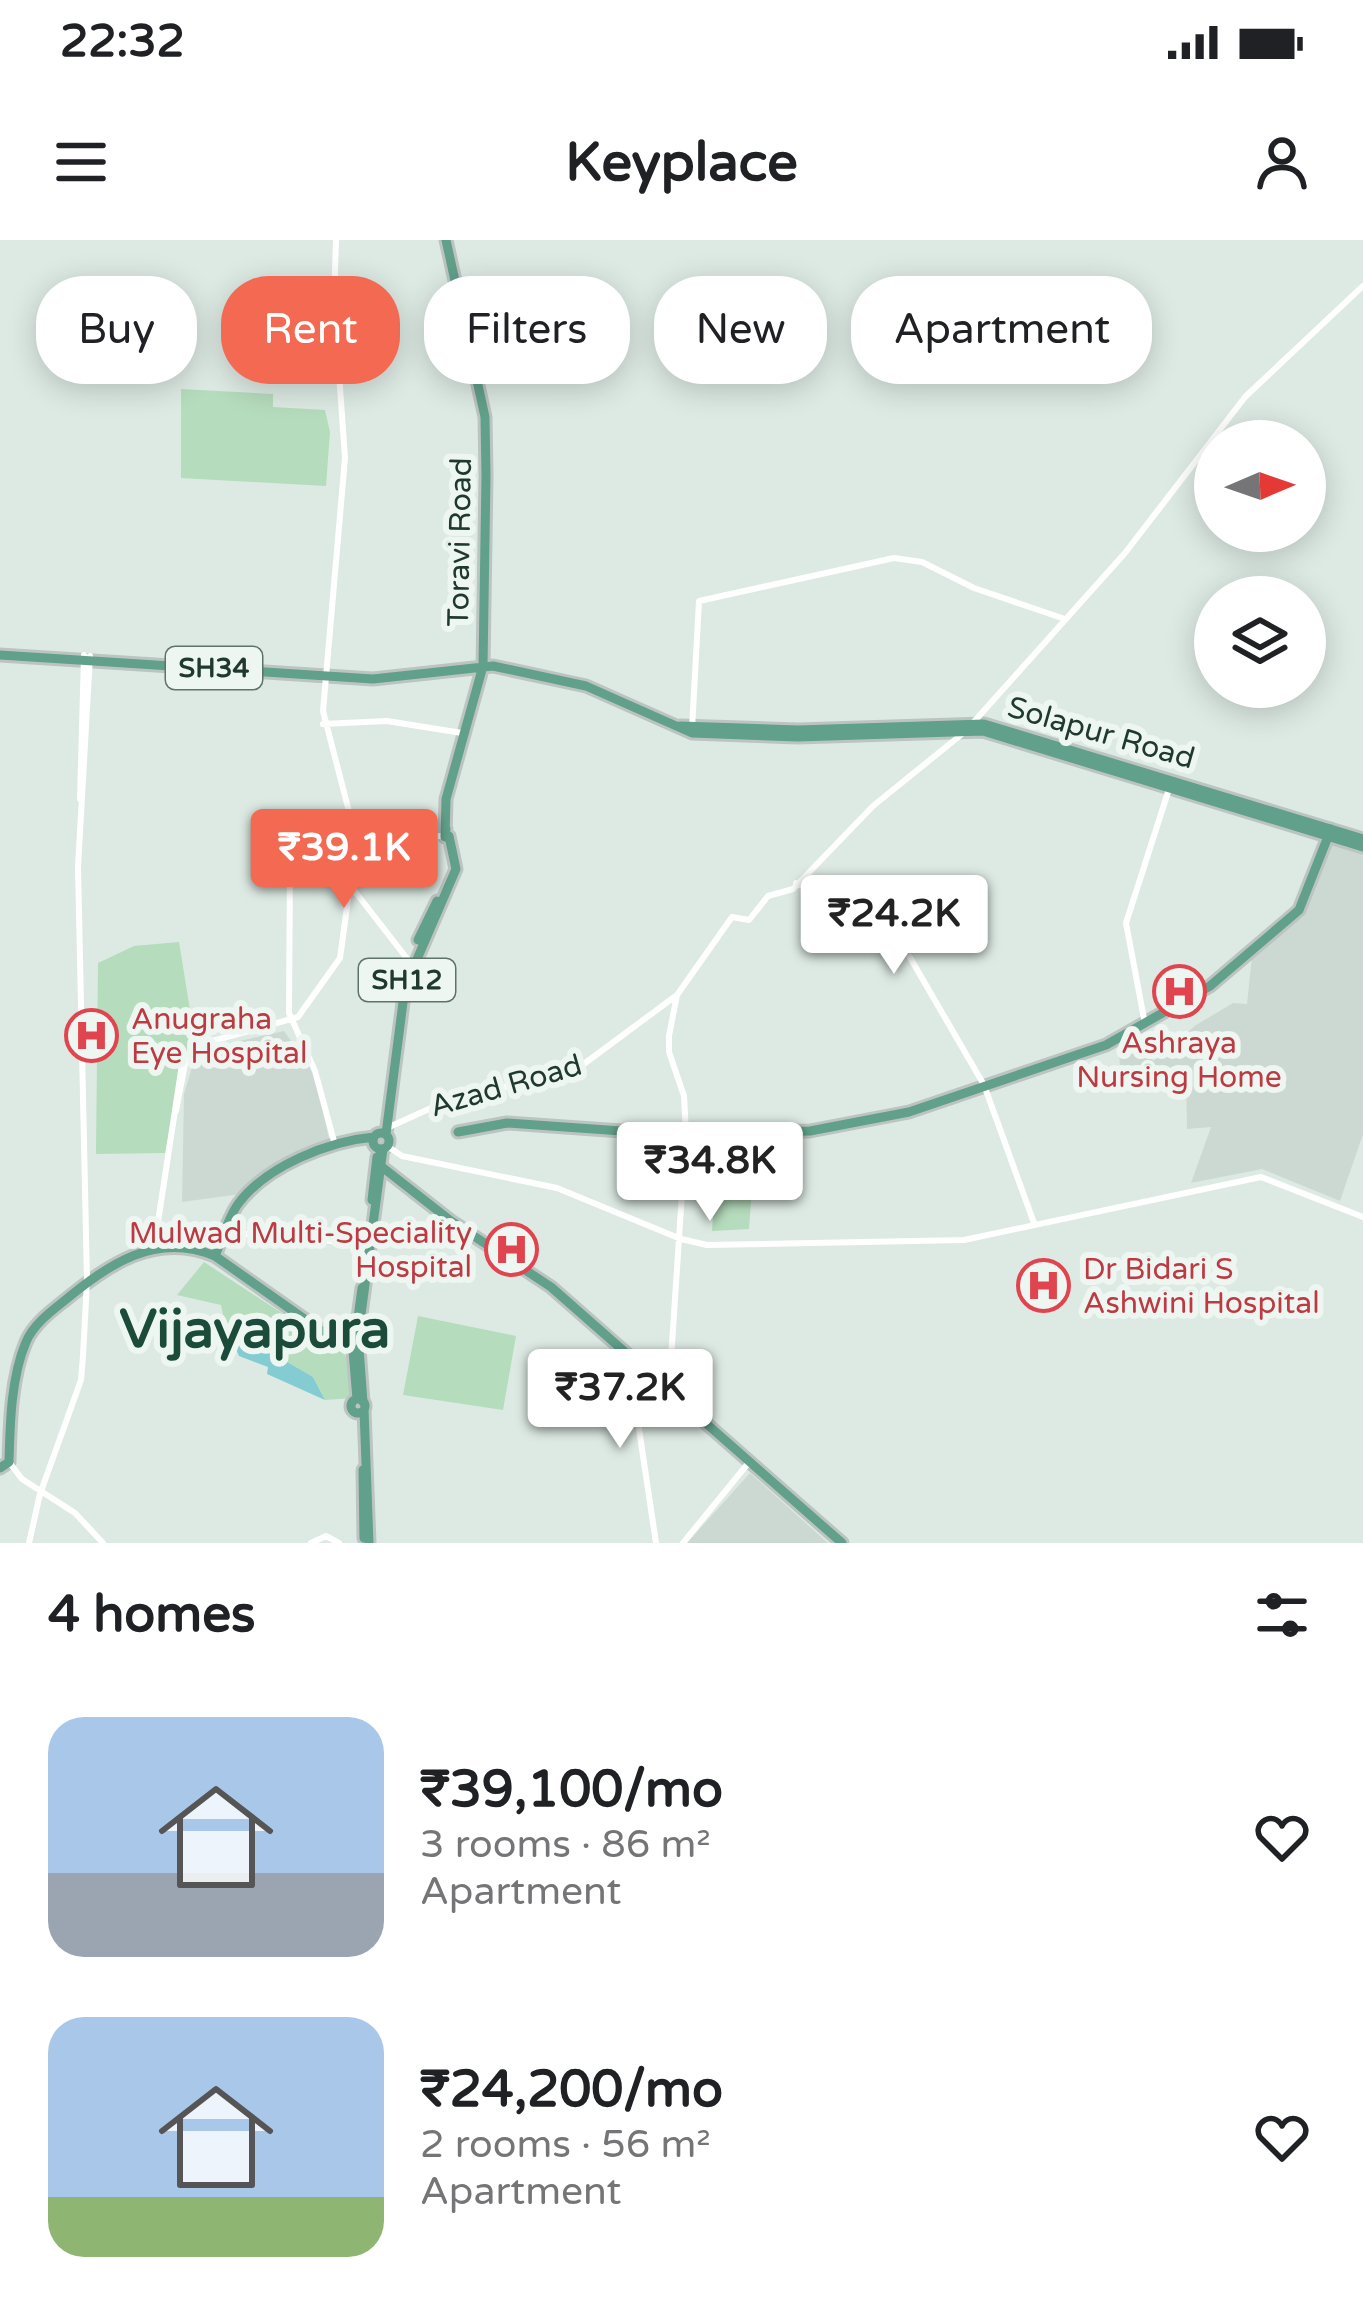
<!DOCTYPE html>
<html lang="en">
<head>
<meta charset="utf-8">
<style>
	:root { --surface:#fff; --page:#f2f2f2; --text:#202124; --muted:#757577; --accent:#f46951 }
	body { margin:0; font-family:"Varela Round",sans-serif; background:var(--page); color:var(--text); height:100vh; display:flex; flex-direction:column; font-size:45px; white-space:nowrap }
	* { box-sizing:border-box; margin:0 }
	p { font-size:39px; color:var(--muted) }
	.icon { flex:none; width:66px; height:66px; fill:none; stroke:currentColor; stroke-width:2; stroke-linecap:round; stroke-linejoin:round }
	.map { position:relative; height:1303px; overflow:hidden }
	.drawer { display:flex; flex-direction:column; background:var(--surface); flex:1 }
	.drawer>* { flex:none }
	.guide { position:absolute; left:36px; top:36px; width:1293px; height:108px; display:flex; gap:24px }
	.needle { width:78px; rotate:88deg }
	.tools { position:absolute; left:1194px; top:180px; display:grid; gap:24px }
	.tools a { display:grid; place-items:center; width:132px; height:132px; border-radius:50%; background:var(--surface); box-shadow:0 6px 30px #0003; font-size:60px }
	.price { position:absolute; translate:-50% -102px; padding:0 27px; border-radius:12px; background:#fff; color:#222; font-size:39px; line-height:78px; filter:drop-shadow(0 3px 6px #0008) }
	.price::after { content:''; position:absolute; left:50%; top:72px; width:36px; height:27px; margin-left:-18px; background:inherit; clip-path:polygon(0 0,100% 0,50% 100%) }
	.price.selected { background:var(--accent); color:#fff }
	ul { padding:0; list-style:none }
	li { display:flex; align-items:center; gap:36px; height:300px; padding:0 48px }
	li span { display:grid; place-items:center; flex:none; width:336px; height:240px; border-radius:36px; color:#555 }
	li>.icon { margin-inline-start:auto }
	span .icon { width:144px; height:144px; fill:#fffc; stroke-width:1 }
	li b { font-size:51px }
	h2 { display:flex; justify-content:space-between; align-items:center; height:144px; padding:0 48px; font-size:51px }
	.chip { padding:0 42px; border-radius:48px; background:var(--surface); box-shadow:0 6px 30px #0003; font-size:42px; line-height:108px }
	.chip.selected { background:var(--accent); color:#fff }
	.status { display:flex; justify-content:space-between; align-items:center; height:84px; padding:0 60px; background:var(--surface); direction:ltr }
	.status svg { height:33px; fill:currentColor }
	header { display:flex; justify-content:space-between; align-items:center; height:156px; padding:0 48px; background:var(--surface); font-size:54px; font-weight:700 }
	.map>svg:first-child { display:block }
	.built { fill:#ccd9d2 }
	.green { fill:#b5dcbc }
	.water { fill:#83ccd1 }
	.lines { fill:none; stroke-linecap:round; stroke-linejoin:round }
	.major-casing { stroke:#bcc4c1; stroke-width:15 }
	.minor { stroke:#fff; stroke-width:6 }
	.major { stroke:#61a08a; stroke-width:9 }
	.labels { text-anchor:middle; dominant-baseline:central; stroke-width:12; stroke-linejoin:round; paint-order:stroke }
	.shield { fill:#eef6f1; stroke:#5d7269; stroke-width:3 }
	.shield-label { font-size:27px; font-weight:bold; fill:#1f392f }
	.street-label { font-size:30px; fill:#1f392f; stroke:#eef6f1 }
	.health-label { font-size:30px; fill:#be3a42; stroke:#eef6f1; text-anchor:start }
	.town-label { font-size:54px; font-weight:bold; fill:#1b4b3b; stroke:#eef6f1 }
</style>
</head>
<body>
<div class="status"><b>22:32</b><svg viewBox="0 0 49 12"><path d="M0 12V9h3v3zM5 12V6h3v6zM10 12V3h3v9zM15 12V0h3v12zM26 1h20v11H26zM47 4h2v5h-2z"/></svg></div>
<header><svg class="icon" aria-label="menu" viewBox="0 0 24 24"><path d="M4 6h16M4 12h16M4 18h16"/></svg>Keyplace<svg class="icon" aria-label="person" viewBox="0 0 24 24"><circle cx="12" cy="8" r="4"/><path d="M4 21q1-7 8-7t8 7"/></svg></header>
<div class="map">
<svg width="1363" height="1303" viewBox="0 0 1363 1303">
	<rect width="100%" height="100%" fill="#ddeae3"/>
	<path class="built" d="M1328 601 1363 613V894L1340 961 1262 929 1191 943 1211 887 1187 889 1186 837 1121 836 1118 803H1150L1153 821 1196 785 1233 763 1247 764 1252 716 1301 673Z
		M284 791 314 833 330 903 280 925 241 954 182 962 184 854 192 827 218 806Z
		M750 1233 828 1303H687Z"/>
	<path class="green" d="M181 149 273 154V167L325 170 330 192 326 246 181 238Z
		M179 702 195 801 183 821 165 913 96 914 98 723 134 706Z
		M716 934H753L749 989 712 991Z
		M204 1022 344 1114 353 1124V1158L325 1160 313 1137 225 1085 221 1065 177 1055Z
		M418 1076 516 1096 503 1170 403 1155Z"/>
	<path class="water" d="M209 1076 313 1137 325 1160 267 1134 268 1127 239 1116 233 1102 197 1090 194 1084Z"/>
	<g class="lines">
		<defs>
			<path id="major" d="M446 0 485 177 486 236 483 426 446 559 445 597 446 589
				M0 415 373 439 493 426 586 446 692 493 798 497 983 491 1363 607
				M680 486 798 490 984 484 1363 599
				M418 700 437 661
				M458 892 507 883 650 893 810 891 909 872 1106 805 1210 746 1299 670 1331 589
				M373 901a8 8 0 1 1 16 0a8 8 0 1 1-16 0Z
				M386 894 405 747 456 629 449 596
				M382 927 451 981 551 1047 842 1303
				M372 960 377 917
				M215 1016 330 1097 346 1102
				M357 1085 362 1048
				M358 1097 383 909
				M359 1108 363 1162
				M353 1111 357 1159
				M351 1166a7 7 0 1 1 14 0a7 7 0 1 1-14 0Z
				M364 1170 369 1303
				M0 1228 9 1222C10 1184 11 1137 26 1102 33 1085 50 1072 64 1061 108 1025 155 991 215 1016 222 999 228 978 238 964 266 926 329 901 374 897
				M363 1230 364 1298"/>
		</defs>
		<use href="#major" class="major-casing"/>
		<path class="minor" d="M336 0 334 63 345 218 323 471 352 583 350 645 412 725
			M323 484 387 481 462 493
			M971 485 1125 313 1245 157 1363 46
			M692 489 699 361 894 318 922 322 974 348 1062 378
			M80 559 84 415
			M353 600 443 596
			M796 643 880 672 890 683 984 845 1034 983
			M1145 784 1126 683 1169 549
			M176 871 186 819
			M387 888 451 859 573 832 677 755
			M335 905 315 831 289 773 290 618 294 601 348 612
			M387 906 402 916 557 948 681 999 707 1005 964 1000 1261 937 1363 977
			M224 993 308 997 366 1007
			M154 1008 183 818 209 802 298 777 340 718 350 645
			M628 1115 656 1303
			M669 1149 686 893 684 856 669 812V796L677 755 732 677 749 680 768 656 793 649 873 566 962 494
			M9 1222 22 1239 75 1273 103 1303
			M29 1303 40 1254 81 1140 83 1116 87 1041 78 627 90 416
			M311 1303 326 1296 339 1303
			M683 1303 750 1221"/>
		<use href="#major" class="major"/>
	</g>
	<defs>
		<symbol id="hospital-ring" viewBox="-11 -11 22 22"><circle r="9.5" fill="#eef6f1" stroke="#e0444e" stroke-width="1.5"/><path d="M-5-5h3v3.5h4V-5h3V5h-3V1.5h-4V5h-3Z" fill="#e0444e"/></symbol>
	</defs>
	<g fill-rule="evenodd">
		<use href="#hospital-ring" x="1150" y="722" width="59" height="59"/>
		<use href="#hospital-ring" x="62" y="766" width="59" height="59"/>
		<use href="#hospital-ring" x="482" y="980" width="59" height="59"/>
		<use href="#hospital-ring" x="1014" y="1016" width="59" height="59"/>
	</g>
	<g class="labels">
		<g class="shield">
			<rect x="166" y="407" width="96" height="42" rx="9"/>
			<rect x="359" y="719" width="96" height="42" rx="9"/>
		</g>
		<g class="shield-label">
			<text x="214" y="428">SH34</text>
			<text x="407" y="740">SH12</text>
		</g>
		<g class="street-label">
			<text transform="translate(460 302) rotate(-89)">Toravi Road</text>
			<text transform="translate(1101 493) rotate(16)">Solapur Road</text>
			<text transform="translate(506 846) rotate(-16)">Azad Road</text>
		</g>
		<g class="health-label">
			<text x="131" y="779">Anugraha<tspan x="131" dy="34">Eye Hospital</tspan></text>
			<text x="1179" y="803" text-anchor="middle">Ashraya<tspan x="1179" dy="34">Nursing Home</tspan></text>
			<text x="472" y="993" text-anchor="end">Mulwad Multi-Speciality<tspan x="472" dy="34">Hospital</tspan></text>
			<text x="1083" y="1029">Dr Bidari S<tspan x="1083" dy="34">Ashwini Hospital</tspan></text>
		</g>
		<g class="town-label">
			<text x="255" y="1089">Vijayapura</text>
		</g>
	</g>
</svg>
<div class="tools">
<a><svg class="needle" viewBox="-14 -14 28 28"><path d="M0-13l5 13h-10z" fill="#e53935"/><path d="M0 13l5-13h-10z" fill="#757577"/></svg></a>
<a><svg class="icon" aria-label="layers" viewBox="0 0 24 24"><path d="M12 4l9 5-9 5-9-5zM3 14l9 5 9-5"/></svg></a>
</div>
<b class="price selected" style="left:344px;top:671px">₹39.1K</b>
<b class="price" style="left:894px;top:737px">₹24.2K</b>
<b class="price" style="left:710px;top:984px">₹34.8K</b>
<b class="price" style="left:620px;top:1211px">₹37.2K</b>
<div class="guide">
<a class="chip">Buy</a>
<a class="chip selected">Rent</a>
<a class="chip">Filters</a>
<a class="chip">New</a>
<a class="chip">Apartment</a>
</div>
</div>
<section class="drawer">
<h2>4 homes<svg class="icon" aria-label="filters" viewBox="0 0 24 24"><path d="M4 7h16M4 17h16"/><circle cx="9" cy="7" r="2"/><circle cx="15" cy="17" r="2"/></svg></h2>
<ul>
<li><span style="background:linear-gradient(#a9c7e8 65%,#9aa5b1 0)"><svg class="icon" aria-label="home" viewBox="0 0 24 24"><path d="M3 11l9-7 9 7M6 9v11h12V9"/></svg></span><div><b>₹39,100/mo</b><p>3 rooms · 86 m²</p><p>Apartment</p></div><svg class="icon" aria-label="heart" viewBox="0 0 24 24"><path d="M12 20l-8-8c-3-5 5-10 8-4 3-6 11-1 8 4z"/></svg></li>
<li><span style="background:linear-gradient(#a9c7e8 75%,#8fb573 0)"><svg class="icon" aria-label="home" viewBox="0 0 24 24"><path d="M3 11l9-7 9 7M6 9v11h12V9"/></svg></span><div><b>₹24,200/mo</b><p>2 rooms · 56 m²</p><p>Apartment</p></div><svg class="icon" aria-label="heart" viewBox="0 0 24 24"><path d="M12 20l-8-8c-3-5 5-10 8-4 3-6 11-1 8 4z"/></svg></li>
</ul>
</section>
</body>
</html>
